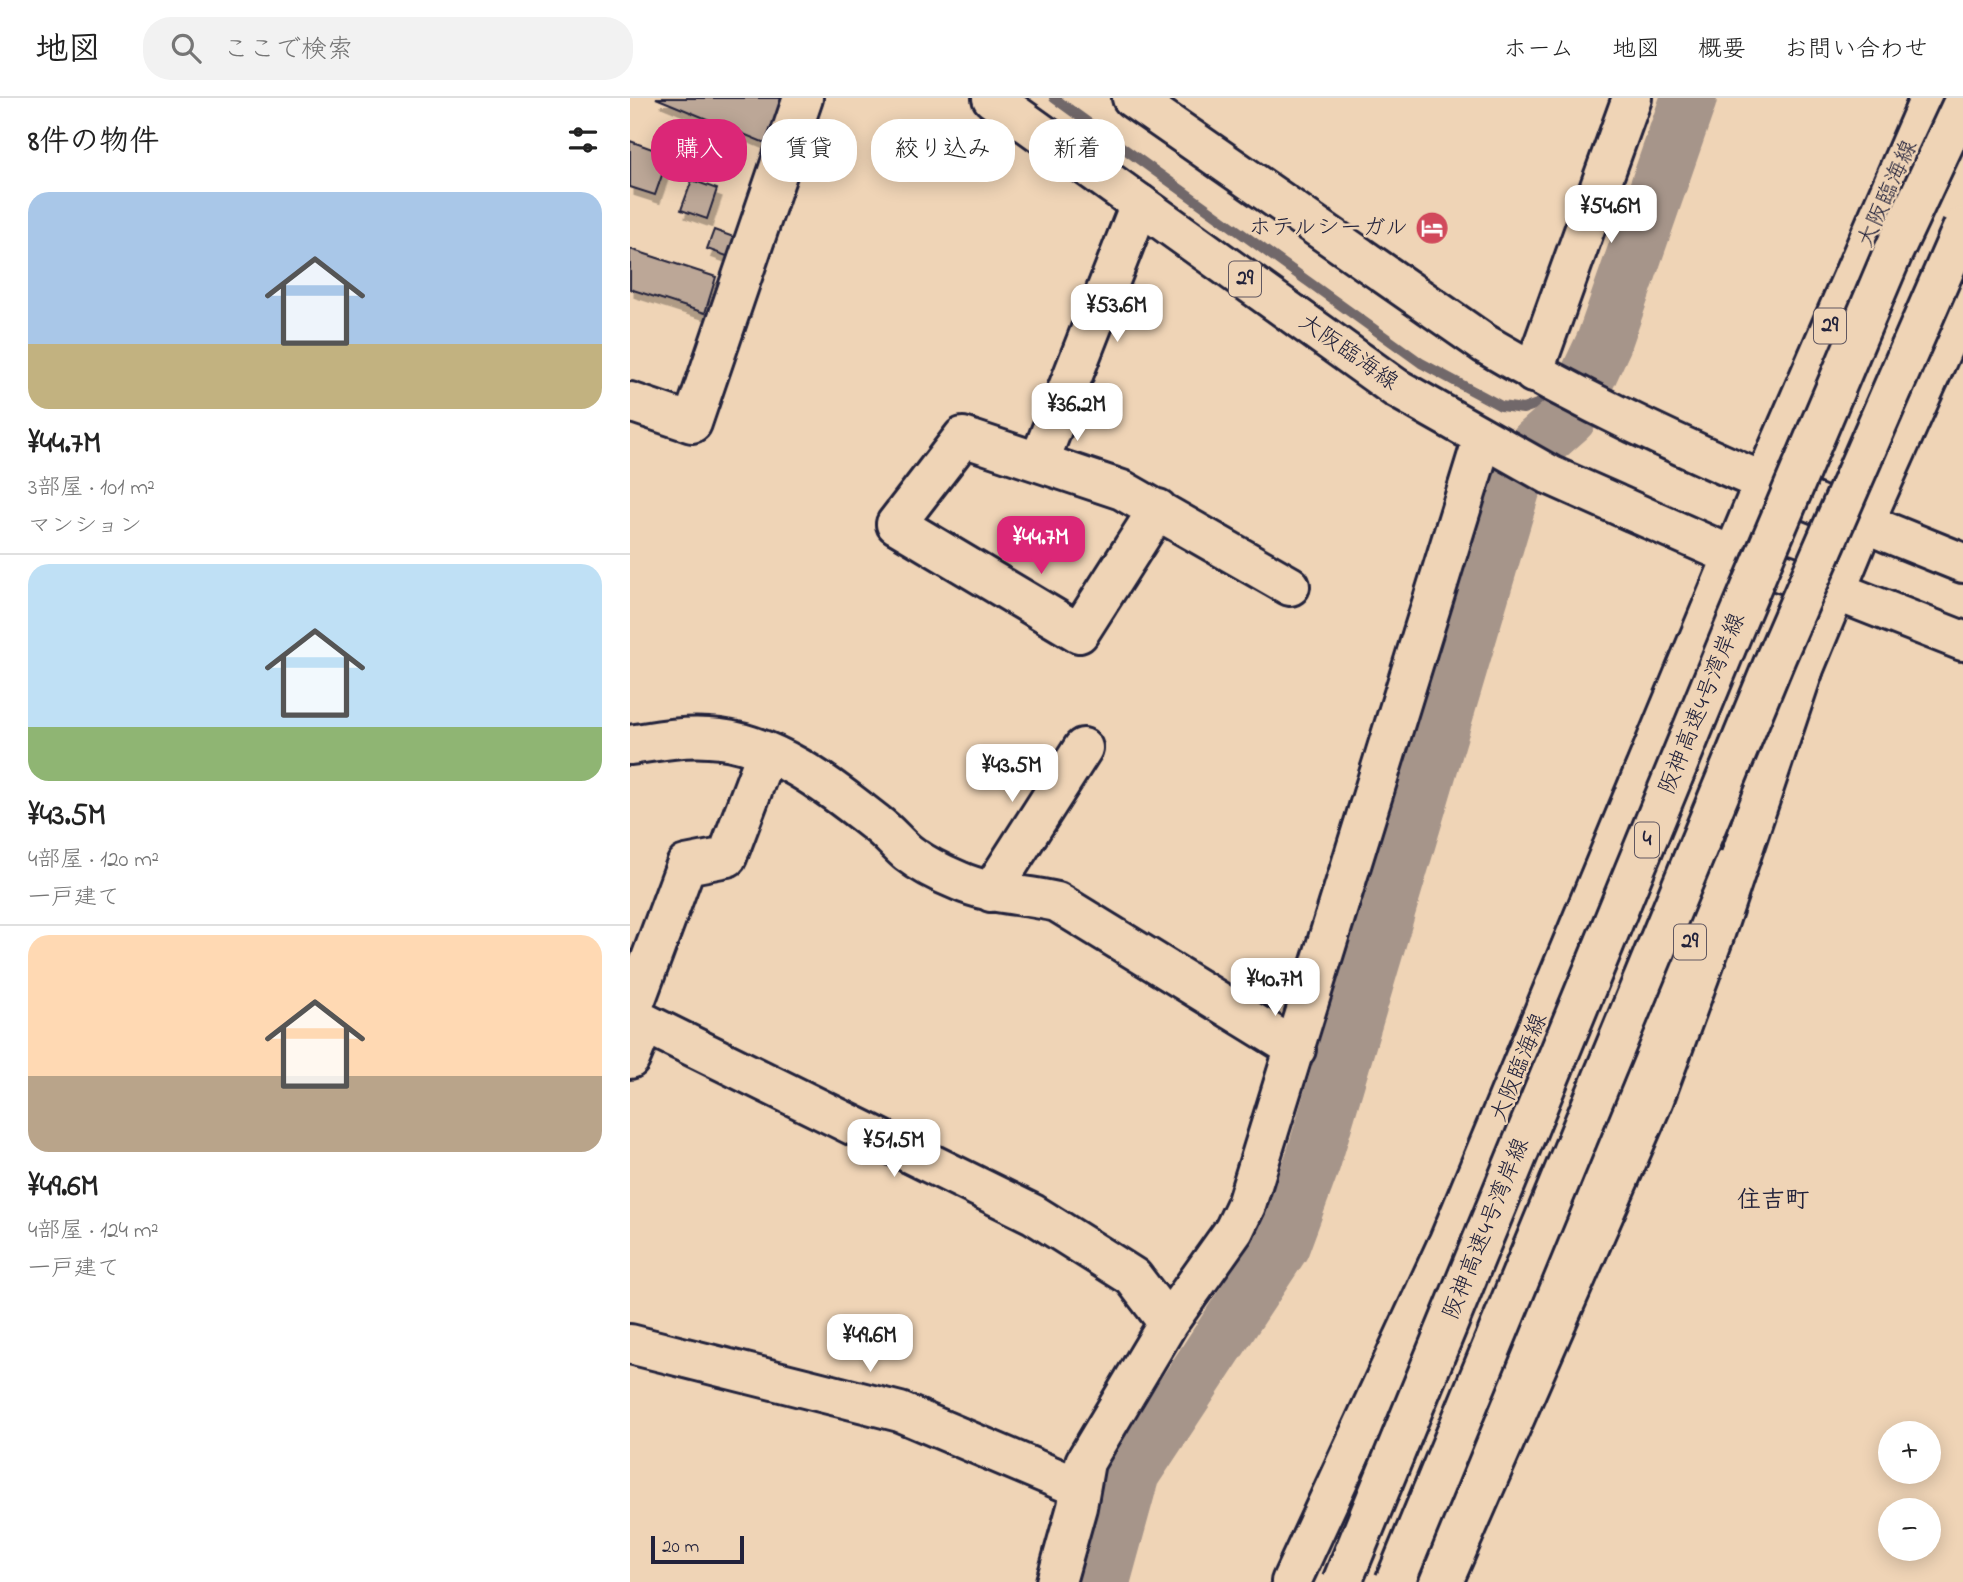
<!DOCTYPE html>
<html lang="ja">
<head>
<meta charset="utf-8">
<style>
	:root { --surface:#fff; --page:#f2f2f2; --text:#222; --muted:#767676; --line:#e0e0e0; --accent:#db2777 }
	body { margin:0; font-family:"Indie Flower","Klee One",sans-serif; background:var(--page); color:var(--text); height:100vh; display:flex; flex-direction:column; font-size:26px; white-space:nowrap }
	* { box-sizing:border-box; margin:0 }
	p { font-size:23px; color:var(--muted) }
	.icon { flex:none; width:38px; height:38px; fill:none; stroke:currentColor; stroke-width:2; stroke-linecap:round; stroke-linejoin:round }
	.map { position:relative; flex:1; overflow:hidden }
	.sheet { display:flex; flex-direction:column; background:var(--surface); width:630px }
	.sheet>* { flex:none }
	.top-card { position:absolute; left:21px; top:21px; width:665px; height:63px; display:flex; gap:14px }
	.buttons { position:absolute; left:1248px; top:1323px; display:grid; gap:14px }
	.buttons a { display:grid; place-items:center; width:63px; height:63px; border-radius:50%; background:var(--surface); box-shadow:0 4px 18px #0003; font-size:35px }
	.scale { position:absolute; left:21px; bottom:18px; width:93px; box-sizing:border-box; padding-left:7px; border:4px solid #22223b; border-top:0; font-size:19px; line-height:24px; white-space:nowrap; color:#22223b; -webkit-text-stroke:5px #efd4b6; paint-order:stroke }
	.price { position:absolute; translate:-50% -60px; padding:0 16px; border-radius:14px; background:#fff; color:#222; font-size:23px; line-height:46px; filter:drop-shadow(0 2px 4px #0008) }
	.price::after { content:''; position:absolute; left:50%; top:42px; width:21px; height:16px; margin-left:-10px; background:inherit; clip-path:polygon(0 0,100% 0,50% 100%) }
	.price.current { background:var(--accent); color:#fff }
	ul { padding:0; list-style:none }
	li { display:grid; align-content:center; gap:14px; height:371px; padding:0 28px }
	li+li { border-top:2px solid var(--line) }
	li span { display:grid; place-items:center; height:217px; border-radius:21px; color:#555 }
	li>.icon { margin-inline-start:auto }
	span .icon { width:126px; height:126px; fill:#fffc; stroke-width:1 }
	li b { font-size:30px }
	h2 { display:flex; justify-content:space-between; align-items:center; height:84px; padding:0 28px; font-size:30px }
	.chip { padding:0 24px; border-radius:28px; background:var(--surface); box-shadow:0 4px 18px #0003; font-size:24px; line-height:63px }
	.chip.current { background:var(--accent); color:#fff }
	header { display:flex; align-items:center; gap:42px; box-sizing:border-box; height:98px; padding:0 35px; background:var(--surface); border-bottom:2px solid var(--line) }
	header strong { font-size:33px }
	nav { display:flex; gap:38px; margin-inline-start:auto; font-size:24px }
	.search { width:490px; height:63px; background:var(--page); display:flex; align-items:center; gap:18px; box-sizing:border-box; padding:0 24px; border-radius:28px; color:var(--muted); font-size:26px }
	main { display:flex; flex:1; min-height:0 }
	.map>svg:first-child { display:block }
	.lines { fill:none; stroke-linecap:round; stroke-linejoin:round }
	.stream { stroke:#71676a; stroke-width:10 }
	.river { stroke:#a6958a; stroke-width:56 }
	.building { fill:#bca797; stroke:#22223b; stroke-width:2; filter:url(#shadow) }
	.minor-casing { stroke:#22223b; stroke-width:44 }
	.major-casing { stroke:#22223b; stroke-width:44 }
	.highway-casing { stroke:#22223b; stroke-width:44 }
	.minor { stroke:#efd4b6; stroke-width:38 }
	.major { stroke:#efd4b6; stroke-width:38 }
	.highway { stroke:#efd4b6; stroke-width:38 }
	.highway-bridge-casing { stroke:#22223b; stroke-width:44; stroke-linecap:butt }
	.highway-bridge { stroke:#efd4b6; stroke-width:38 }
	.labels { text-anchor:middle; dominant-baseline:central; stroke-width:5; stroke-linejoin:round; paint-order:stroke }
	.shield { fill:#efd4b6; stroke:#605760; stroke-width:2 }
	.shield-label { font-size:21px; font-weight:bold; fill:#22223b }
	.street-label { font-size:23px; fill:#22223b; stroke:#efd4b6 }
	.poi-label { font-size:23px; fill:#22223b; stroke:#efd4b6; text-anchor:end }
	.neighbourhood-label { font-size:24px; font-weight:bold; fill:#22223b; stroke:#efd4b6 }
</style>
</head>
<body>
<header>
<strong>地図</strong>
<div class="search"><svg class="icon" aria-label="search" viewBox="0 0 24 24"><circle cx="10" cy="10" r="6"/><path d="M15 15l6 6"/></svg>ここで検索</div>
<nav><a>ホーム</a><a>地図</a><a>概要</a><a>お問い合わせ</a></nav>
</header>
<main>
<section class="sheet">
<h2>8件の物件<svg class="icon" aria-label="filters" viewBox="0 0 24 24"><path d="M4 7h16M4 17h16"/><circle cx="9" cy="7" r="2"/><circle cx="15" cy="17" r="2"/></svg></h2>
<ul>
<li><span style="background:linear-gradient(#a9c7e8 70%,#c2b280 0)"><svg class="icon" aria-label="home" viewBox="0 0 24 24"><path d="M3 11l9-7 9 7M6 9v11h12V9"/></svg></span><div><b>¥44.7M</b><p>3部屋 · 101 m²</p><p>マンション</p></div></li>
<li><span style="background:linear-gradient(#bfe0f5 75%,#8fb573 0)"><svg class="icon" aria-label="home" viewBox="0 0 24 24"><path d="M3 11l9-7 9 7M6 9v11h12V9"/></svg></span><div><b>¥43.5M</b><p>4部屋 · 120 m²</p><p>一戸建て</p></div></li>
<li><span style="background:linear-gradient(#ffd9b3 65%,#b9a48a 0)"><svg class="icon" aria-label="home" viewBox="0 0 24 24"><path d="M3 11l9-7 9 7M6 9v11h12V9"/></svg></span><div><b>¥49.6M</b><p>4部屋 · 124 m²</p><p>一戸建て</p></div></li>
</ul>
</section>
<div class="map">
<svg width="1333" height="1484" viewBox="0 0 1333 1484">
	<defs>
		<filter id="shadow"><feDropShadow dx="4.5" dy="8" stdDeviation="0" flood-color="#0004"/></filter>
	</defs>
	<rect width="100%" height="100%" fill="#efd4b6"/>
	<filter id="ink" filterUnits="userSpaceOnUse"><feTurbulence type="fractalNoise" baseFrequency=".0143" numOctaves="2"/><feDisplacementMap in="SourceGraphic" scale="14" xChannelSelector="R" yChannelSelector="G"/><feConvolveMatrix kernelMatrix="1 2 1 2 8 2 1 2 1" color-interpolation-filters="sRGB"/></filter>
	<g filter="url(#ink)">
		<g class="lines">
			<path class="stream" d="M424 0 791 265 871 308 893 311 927 299
				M939 284 974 244"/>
			<path class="river" d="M472 1484 502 1375 652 1147 683 1063 883 389 907 347 939 319 974 244 1059 0"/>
		</g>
		<path class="building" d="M26 0H154L135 45Z
			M0 43 39 57 25 97 0 89Z
			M62 82 87 91 77 121 51 112Z
			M84 132 112 142 105 161 77 151Z
			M0 151 86 179 75 215 0 191Z"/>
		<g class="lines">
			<defs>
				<path id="minor" d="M903 275 1002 0
					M0 304 62 325 173 0
					M409 364 510 106
					M528 411 449 535 266 426 333 339 492 392 660 488
					M1234 425 1333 465
					M1206 493 1333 543
					M0 647C26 643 52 638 79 640 142 643 199 688 247 726 258 734 267 746 278 755 292 766 312 776 329 783 360 797 394 796 427 804L666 951
					M361 794 453 650
					M0 917 56 767 97 759 136 656
					M0 921 15 925 403 1116 503 1179 538 1225
					M0 961 15 925
					M0 1246 270 1314 450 1390
					M426 1484 447 1409 455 1364 538 1225 604 1132 616 1107 853 340"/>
				<path id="major" d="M362 0 766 290 920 377 1103 458 1206 493
					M502 0 855 246C975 317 1104 374 1234 425
					M1160 604 1234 425 1333 204
					M804 1179 1133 386 1300 0
					M789 1484 1090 772"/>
				<path id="highway" d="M661 1484 816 1149
					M813 1484 1024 1001 1083 841 1173 573"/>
			</defs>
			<use href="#minor" class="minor-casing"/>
			<use href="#major" class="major-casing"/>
			<use href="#highway" class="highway-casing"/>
			<use href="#minor" class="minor"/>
			<use href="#major" class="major"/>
			<use href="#highway" class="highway"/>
			<defs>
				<path id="highway-bridge" d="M712 1484 1107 523 1262 157 1333 5
					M765 1484 1146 559 1333 129"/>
			</defs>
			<use href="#highway-bridge" class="highway-bridge-casing"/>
			<use href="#highway-bridge" class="highway-bridge"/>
		</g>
	</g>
	<defs>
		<symbol id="hotel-disc" viewBox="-11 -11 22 22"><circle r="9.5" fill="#d1495b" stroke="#efd4b6"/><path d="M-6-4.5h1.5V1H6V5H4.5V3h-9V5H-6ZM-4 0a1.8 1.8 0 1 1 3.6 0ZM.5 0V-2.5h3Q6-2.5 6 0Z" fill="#fff"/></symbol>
	</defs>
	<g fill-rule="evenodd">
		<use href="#hotel-disc" x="783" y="111" width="38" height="38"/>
	</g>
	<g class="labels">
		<g class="shield">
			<rect x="599" y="163.5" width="32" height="35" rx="5"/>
			<rect x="1184" y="210.5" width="32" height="35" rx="5"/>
			<rect x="1005" y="724.5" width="24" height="35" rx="5"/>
			<rect x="1044" y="826.5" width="32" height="35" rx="5"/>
		</g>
		<g class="shield-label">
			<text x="615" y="181">29</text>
			<text x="1200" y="228">29</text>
			<text x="1017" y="742">4</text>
			<text x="1060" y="844">29</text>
		</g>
		<g class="street-label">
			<text transform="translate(1258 96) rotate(-66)">大阪臨海線</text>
			<text transform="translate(718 255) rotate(35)">大阪臨海線</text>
			<text transform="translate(1073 606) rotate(-68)">阪神高速4号湾岸線</text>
			<text transform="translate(890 970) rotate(-68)">大阪臨海線</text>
			<text transform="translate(857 1131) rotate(-68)">阪神高速4号湾岸線</text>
		</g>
		<g class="poi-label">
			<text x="778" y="130">ホテルシーガル</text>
		</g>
		<g class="neighbourhood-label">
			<text x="1143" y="1103">住吉町</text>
		</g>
	</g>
</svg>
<div class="buttons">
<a>+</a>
<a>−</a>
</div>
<div class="scale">20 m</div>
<b class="price" style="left:981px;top:147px">¥54.6M</b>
<b class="price" style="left:487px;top:246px">¥53.6M</b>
<b class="price" style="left:447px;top:345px">¥36.2M</b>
<b class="price current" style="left:411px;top:478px">¥44.7M</b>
<b class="price" style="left:382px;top:706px">¥43.5M</b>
<b class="price" style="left:645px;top:920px">¥40.7M</b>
<b class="price" style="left:264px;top:1081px">¥51.5M</b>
<b class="price" style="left:240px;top:1276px">¥49.6M</b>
<div class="top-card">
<a class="chip current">購入</a>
<a class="chip">賃貸</a>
<a class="chip">絞り込み</a>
<a class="chip">新着</a>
</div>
</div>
</main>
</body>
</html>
